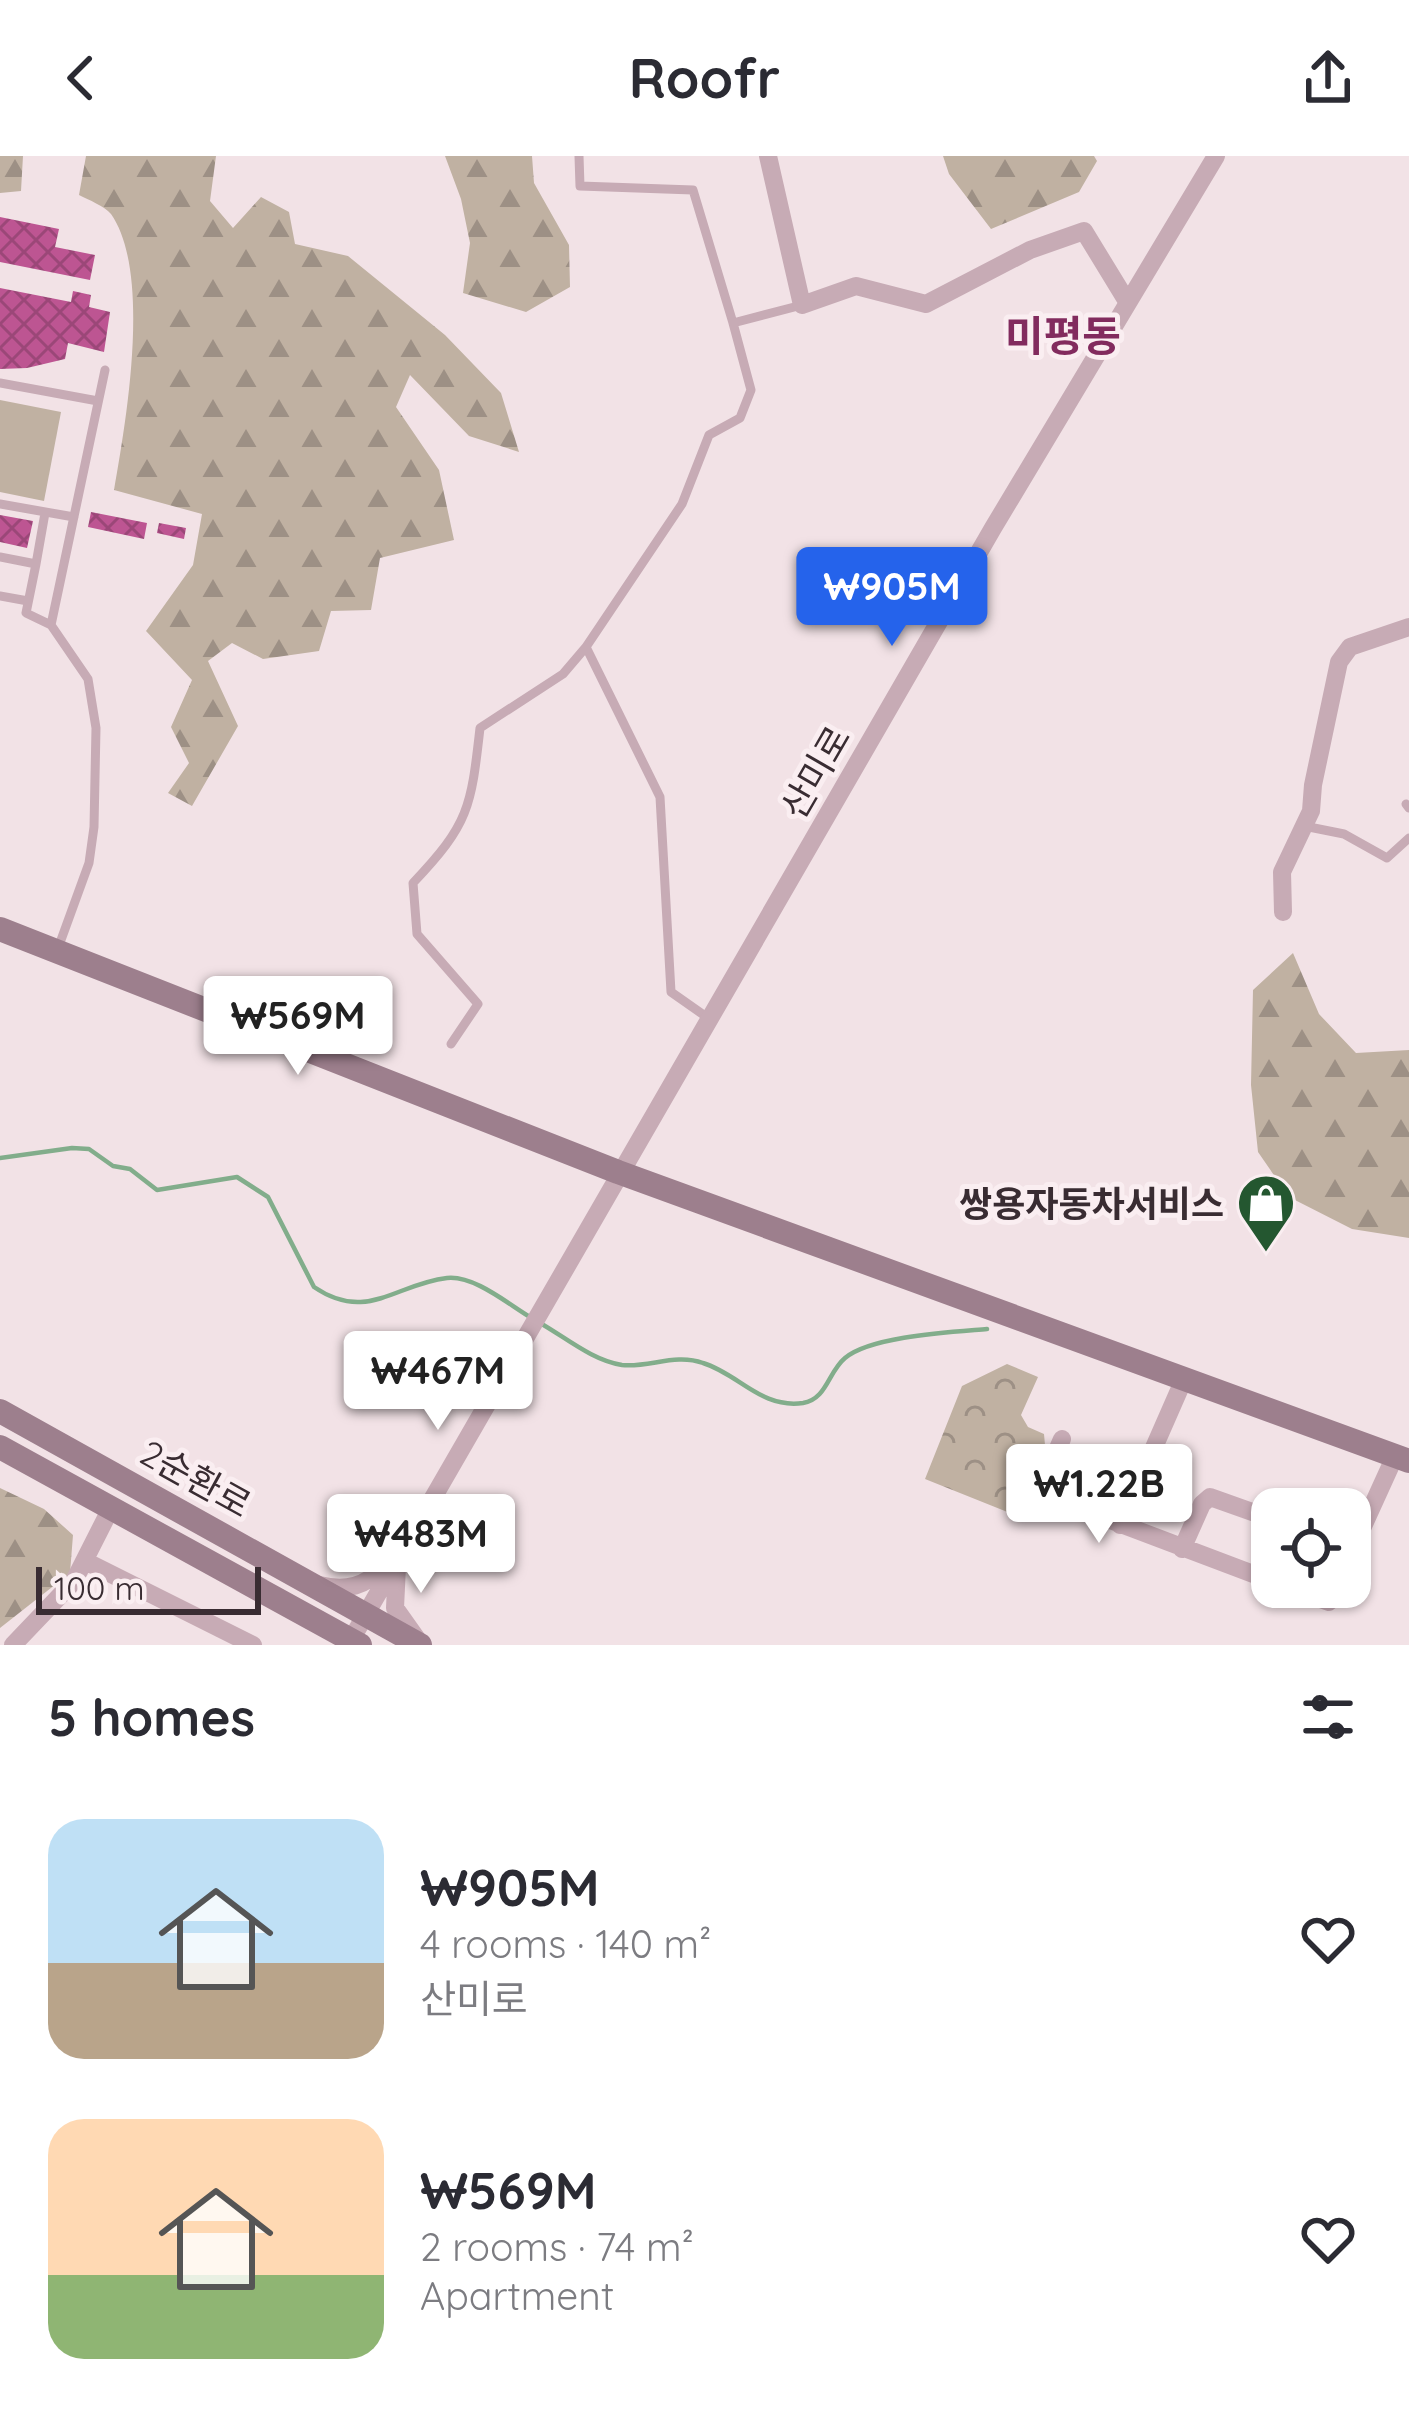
<!DOCTYPE html>
<html lang="en">
<head>
<meta charset="utf-8">
<style>
	:root { --surface:#fff; --page:#f7f7f7; --text:#2b2b33; --muted:#7c7c81; --accent:#2563eb }
	body { margin:0; font-family:Quicksand,"Noto Sans KR",sans-serif; background:var(--page); color:var(--text); height:100vh; display:flex; flex-direction:column; font-size:45px; white-space:nowrap }
	* { box-sizing:border-box; margin:0 }
	p { font-size:39px; color:var(--muted) }
	.icon { flex:none; width:66px; height:66px; fill:none; stroke:currentColor; stroke-width:2; stroke-linecap:round; stroke-linejoin:round }
	.map { position:relative; height:1489px; overflow:hidden }
	.sheet { display:flex; flex-direction:column; background:var(--surface); flex:1 }
	.sheet>* { flex:none }
	.buttons { position:absolute; left:1251px; top:1332px; display:grid; gap:24px }
	.buttons a { display:grid; place-items:center; width:120px; height:120px; border-radius:24px; background:var(--surface); box-shadow:0 3px 9px #0004; font-size:60px }
	.scale { position:absolute; left:36px; bottom:30px; width:225px; box-sizing:border-box; padding-left:12px; border:6px solid #392c32; border-top:0; font-size:33px; line-height:42px; white-space:nowrap; color:#392c32; -webkit-text-stroke:9px #faeef1; paint-order:stroke }
	.price { position:absolute; translate:-50% -102px; padding:0 27px; border-radius:12px; background:#fff; color:#222; font-size:39px; line-height:78px; filter:drop-shadow(0 3px 6px #0008) }
	.price::after { content:''; position:absolute; left:50%; top:72px; width:36px; height:27px; margin-left:-18px; background:inherit; clip-path:polygon(0 0,100% 0,50% 100%) }
	.price.current { background:var(--accent); color:#fff }
	ul { padding:0; list-style:none }
	li { display:flex; align-items:center; gap:36px; height:300px; padding:0 48px }
	li span { display:grid; place-items:center; flex:none; width:336px; height:240px; border-radius:36px; color:#555 }
	li>.icon { margin-inline-start:auto }
	span .icon { width:144px; height:144px; fill:#fffc; stroke-width:1 }
	li b { font-size:51px }
	h2 { display:flex; justify-content:space-between; align-items:center; height:144px; padding:0 48px; font-size:51px }
	header { display:flex; justify-content:space-between; align-items:center; height:156px; padding:0 48px; background:var(--surface); font-size:54px; font-weight:700 }
	.map>svg:first-child { display:block }
	.grass { fill:#c0b1a2 }
	.forest { fill:url(#forest-firs) }
	.park { fill:url(#park-crowns) }
	.lines { fill:none; stroke-linecap:round; stroke-linejoin:round }
	.stream { stroke:#82ad8b; stroke-width:4.5 }
	.building { fill:url(#building-cross-hatch) }
	.lane { stroke:#c7abb5; stroke-width:9 }
	.street { stroke:#c7abb5; stroke-width:18 }
	.secondary { stroke:#9d7f8d; stroke-width:24 }
	.labels { text-anchor:middle; dominant-baseline:central; stroke-width:10; stroke-linejoin:round; paint-order:stroke }
	.street-label { font-size:36px; fill:#392c32; stroke:#faeef1 }
	.poi-label { font-size:36px; font-weight:bold; fill:#392c32; stroke:#faeef1; text-anchor:end }
	.quarter-label { font-size:42px; font-weight:bold; fill:#822b5e; stroke:#faeef1 }
</style>
</head>
<body>
<header><svg class="icon" aria-label="back" viewBox="0 0 24 24"><path d="M15 5l-7 7 7 7"/></svg>Roofr<svg class="icon" aria-label="share" viewBox="0 0 24 24"><path d="M12 15V3M7 8l5-5 5 5M5 13v7h14v-7"/></svg></header>
<div class="map">
<svg width="1409" height="1489" viewBox="0 0 1409 1489">
	<defs>
		<pattern id="forest-firs" width="22" height="20" patternUnits="userSpaceOnUse" patternTransform="scale(3)"><rect width="22" height="20" fill="#c0b1a2"/><path d="M5 1l3.5 6h-7zM16 11l3.5 6h-7z" fill="#9d9085"/></pattern>
		<pattern id="park-crowns" width="20" height="18" patternUnits="userSpaceOnUse" patternTransform="scale(3)"><rect width="20" height="18" fill="#c0b1a2"/><path d="M2 6a3 3 0 1 1 6 0M12 15a3 3 0 1 1 6 0" fill="none" stroke="#9d9085"/></pattern>
		<pattern id="building-cross-hatch" width="8" height="8" patternUnits="userSpaceOnUse" patternTransform="scale(3)"><rect width="8" height="8" fill="#bd5592"/><path d="M0 0l8 8M0 8l8-8" fill="none" stroke="#9b4778"/></pattern>
	</defs>
	<rect width="100%" height="100%" fill="#f2e2e6"/>
	<path class="grass" d="M0 244 61 256 44 345 0 336Z"/>
	<path class="forest" d="M0 0H23L21 35 0 37Z
		M86 0H216L210 45 233 72 261 41 289 56 295 88 348 100 445 179 501 237 519 296 469 280 410 219 396 251 439 314 454 384 380 402 371 454 331 455 319 495 263 503 232 487 208 505 238 570 192 650 168 637 189 607 171 571 192 524 146 475 193 409 202 358 114 334C126 266 152 117 111 58 104 50 89 44 79 39Z
		M445 0H532L534 27 569 89 570 131 526 156 463 137 470 87 461 43Z
		M943 0H1094L1097 5 1079 36 991 73 949 18Z
		M1293 797 1319 858 1356 897 1409 894V1082L1352 1073 1289 1041 1258 996 1251 929 1253 834Z
		M0 1332 44 1353 73 1379 70 1417 0 1472Z"/>
	<path class="park" d="M1007 1208 1038 1221 1021 1259 1028 1271 1044 1278 1045 1289 1020 1361 925 1323 962 1230Z"/>
	<g class="lines">
		<path class="stream" d="M0 1002 72 992 89 993 113 1010 130 1013 157 1034 237 1021 268 1041 314 1131C367 1167 395 1128 447 1122 474 1119 508 1148 530 1161
			M540 1167C565 1181 593 1205 622 1209 649 1212 675 1197 703 1207 739 1218 761 1253 803 1247 827 1243 828 1216 845 1202 871 1180 952 1176 987 1173"/>
	</g>
	<path class="building" d="M0 61 59 73 55 91 95 99 90 124 0 106Z
		M0 132 71 146 73 135 91 139 89 151 110 156 104 196 68 187 65 203 27 212 0 213Z
		M91 356 147 367 144 383 88 371Z
		M0 359 33 365 27 392 0 386Z
		M159 367 186 372 184 383 157 377Z"/>
	<g class="lines">
		<path class="lane" d="M579 0 580 30 693 34 733 167 802 149
			M0 227 98 245
			M0 348 74 361
			M0 401 36 408 26 457 51 469
			M36 408 45 357
			M0 440 28 445
			M1406 648 1409 652
			M1304 670 1344 678 1387 702 1409 682
			M57 795 89 707 94 671 96 572 88 523 51 469 105 214
			M708 862 671 836 660 641 586 491 682 348 709 279 740 262 751 234 733 167
			M451 888 478 848 417 778 413 727C469 668 471 652 480 572L563 518 586 491"/>
		<path class="street" d="M768 0 802 149 856 130 926 148 1030 94 1084 75 1128 147
			M1283 756 1282 716 1311 655 1313 629 1339 506 1350 491 1409 471
			M1062 1283 1042 1329 1044 1339 1272 1425
			M1120 1369 1184 1223
			M1182 1393 1202 1348 1210 1341 1272 1363
			M1350 1399 1395 1300
			M85 1405 253 1489
			M397 1410 395 1452 417 1483
			M319 1429C347 1436 365 1430 386 1410
			M1287 1431 1329 1446 1336 1431
			M351 1484 993 372 1216 0
			M13 1489 74 1425 111 1352"/>
		<path class="secondary" d="M0 773 618 1016 1409 1305
			M0 1255 420 1489
			M0 1291 360 1489"/>
	</g>
	<defs>
		<symbol id="shop-pin" viewBox="-11 -11 22 30"><path d="M0 17L-7.5 6A9.5 9.5 0 1 1 7.5 6Z" fill="#245730" stroke="#faeef1"/><path d="M-5-2.5h2.3a2.7 3.5 0 0 1 5.4 0H5L5.5 6h-11ZM-1.5-2.5h3a1.5 2.3 0 0 0-3 0Z" fill="#fff"/></symbol>
	</defs>
	<g fill-rule="evenodd">
		<use href="#shop-pin" x="1233" y="1014" width="66" height="90"/>
	</g>
	<g class="labels">
		<g class="street-label">
			<text transform="translate(815 616) rotate(-60)">산미로</text>
			<text transform="translate(196 1322) rotate(29)">2순환로</text>
		</g>
		<g class="poi-label">
			<text x="1224" y="1047">쌍용자동차서비스</text>
		</g>
		<g class="quarter-label">
			<text x="1063" y="179">미평동</text>
		</g>
	</g>
</svg>
<div class="buttons">
<a><svg class="icon" aria-label="locate" viewBox="0 0 24 24"><circle cx="12" cy="12" r="6"/><path d="M12 2v4M12 18v4M2 12h4M18 12h4"/></svg></a>
</div>
<div class="scale">100 m</div>
<b class="price current" style="left:892px;top:493px">₩905M</b>
<b class="price" style="left:298px;top:922px">₩569M</b>
<b class="price" style="left:438px;top:1277px">₩467M</b>
<b class="price" style="left:1099px;top:1390px">₩1.22B</b>
<b class="price" style="left:421px;top:1440px">₩483M</b>
</div>
<section class="sheet">
<h2>5 homes<svg class="icon" aria-label="filters" viewBox="0 0 24 24"><path d="M4 7h16M4 17h16"/><circle cx="9" cy="7" r="2"/><circle cx="15" cy="17" r="2"/></svg></h2>
<ul>
<li><span style="background:linear-gradient(#bfe0f5 60%,#b9a48a 0)"><svg class="icon" aria-label="home" viewBox="0 0 24 24"><path d="M3 11l9-7 9 7M6 9v11h12V9"/></svg></span><div><b>₩905M</b><p>4 rooms · 140 m²</p><p>산미로</p></div><svg class="icon" aria-label="heart" viewBox="0 0 24 24"><path d="M12 20l-8-8c-3-5 5-10 8-4 3-6 11-1 8 4z"/></svg></li>
<li><span style="background:linear-gradient(#ffd9b3 65%,#8fb573 0)"><svg class="icon" aria-label="home" viewBox="0 0 24 24"><path d="M3 11l9-7 9 7M6 9v11h12V9"/></svg></span><div><b>₩569M</b><p>2 rooms · 74 m²</p><p>Apartment</p></div><svg class="icon" aria-label="heart" viewBox="0 0 24 24"><path d="M12 20l-8-8c-3-5 5-10 8-4 3-6 11-1 8 4z"/></svg></li>
</ul>
</section>
</body>
</html>
